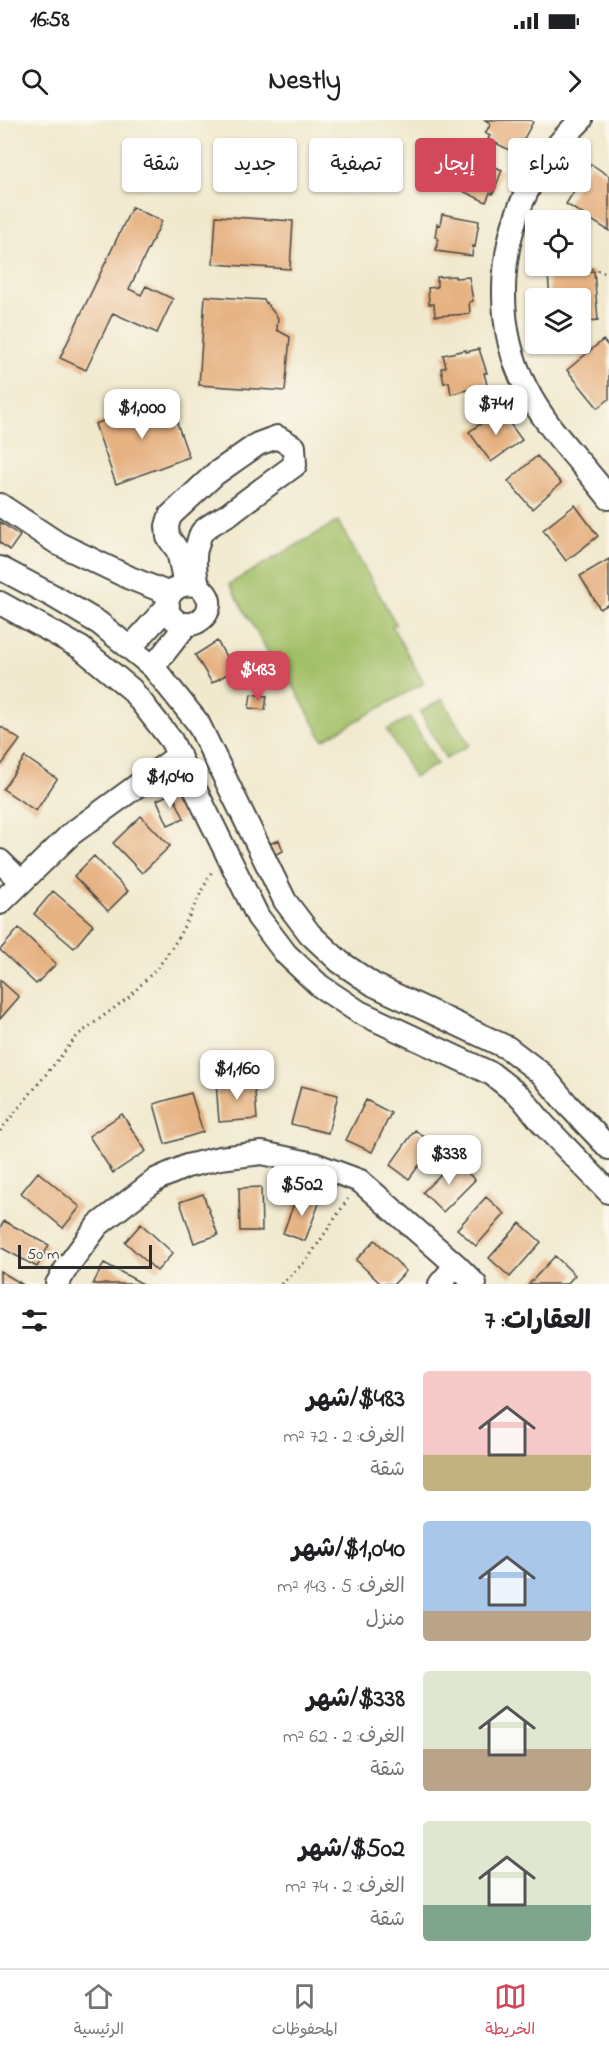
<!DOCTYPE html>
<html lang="ar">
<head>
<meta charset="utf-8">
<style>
	:root { --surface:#fff; --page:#f2f2f2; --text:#202124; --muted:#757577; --line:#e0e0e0; --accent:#d1495b }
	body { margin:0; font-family:"Indie Flower","Playpen Sans Arabic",sans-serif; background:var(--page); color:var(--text); direction:rtl; height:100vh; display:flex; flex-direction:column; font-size:22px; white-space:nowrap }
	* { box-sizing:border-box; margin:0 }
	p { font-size:20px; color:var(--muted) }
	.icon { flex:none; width:33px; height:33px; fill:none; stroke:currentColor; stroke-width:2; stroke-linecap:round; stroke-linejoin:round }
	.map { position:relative; height:1164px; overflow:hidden; direction:ltr }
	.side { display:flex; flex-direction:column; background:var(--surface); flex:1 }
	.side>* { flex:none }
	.top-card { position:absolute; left:18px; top:18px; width:573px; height:54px; direction:rtl; display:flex; gap:12px }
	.tools { position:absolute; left:525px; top:90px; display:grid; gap:12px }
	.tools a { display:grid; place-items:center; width:66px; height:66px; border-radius:6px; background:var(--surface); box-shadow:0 2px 4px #0004; font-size:30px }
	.scale { position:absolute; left:18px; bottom:15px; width:134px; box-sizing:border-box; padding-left:6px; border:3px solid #2b2b2b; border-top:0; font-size:16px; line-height:21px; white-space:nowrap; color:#2b2b2b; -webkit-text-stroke:4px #fbf7ec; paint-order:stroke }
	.price { position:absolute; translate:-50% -51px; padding:0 14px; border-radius:12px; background:#fff; color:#222; font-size:20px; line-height:39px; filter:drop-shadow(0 2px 3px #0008) }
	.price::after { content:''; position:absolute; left:50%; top:36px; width:18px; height:14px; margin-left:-9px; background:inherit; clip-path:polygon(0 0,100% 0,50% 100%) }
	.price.current { background:var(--accent); color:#fff }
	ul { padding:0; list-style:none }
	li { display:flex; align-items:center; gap:18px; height:150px; padding:0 18px }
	li span { display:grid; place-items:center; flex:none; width:168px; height:120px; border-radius:6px; color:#555 }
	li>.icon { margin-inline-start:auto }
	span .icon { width:72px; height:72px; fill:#fffc; stroke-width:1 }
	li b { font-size:26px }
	h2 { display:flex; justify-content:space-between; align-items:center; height:72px; padding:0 18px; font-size:26px }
	.tag { padding:0 21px; border-radius:6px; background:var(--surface); box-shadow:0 2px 4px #0004; font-size:21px; line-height:54px }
	.tag.current { background:var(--accent); color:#fff }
	.status { display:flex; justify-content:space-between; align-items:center; height:42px; padding:0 30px; background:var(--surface); direction:ltr }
	.status svg { height:16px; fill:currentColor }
	header { display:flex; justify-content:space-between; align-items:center; height:78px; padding:0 18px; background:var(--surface); font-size:27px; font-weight:700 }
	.menu { display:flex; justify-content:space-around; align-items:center; height:84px; border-top:2px solid var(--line); background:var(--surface); font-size:16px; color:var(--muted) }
	.menu a { display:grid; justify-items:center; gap:3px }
	.menu .current { color:var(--accent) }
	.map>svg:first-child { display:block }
	.green { fill:#a2bf66; stroke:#667548; stroke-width:1.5 }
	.building { fill:#e6b282 }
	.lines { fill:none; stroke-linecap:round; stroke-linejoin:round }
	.minor-casing { stroke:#494843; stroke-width:26 }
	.path { stroke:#494843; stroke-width:3; stroke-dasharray:1.5 4.5; stroke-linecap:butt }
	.minor { stroke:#fff; stroke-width:22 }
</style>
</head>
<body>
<div class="status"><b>16:58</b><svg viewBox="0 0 49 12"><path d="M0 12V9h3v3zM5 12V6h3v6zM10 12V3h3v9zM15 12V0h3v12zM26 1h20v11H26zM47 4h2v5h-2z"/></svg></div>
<header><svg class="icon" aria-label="forward" viewBox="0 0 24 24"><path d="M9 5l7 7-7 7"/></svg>Nestly<svg class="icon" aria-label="search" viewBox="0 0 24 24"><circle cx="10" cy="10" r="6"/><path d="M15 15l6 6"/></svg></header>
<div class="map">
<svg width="609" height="1164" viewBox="0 0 609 1164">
	<rect width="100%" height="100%" fill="#fbf7ec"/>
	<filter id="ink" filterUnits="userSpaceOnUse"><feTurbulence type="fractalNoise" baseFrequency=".0167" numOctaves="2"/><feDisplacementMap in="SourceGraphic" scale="12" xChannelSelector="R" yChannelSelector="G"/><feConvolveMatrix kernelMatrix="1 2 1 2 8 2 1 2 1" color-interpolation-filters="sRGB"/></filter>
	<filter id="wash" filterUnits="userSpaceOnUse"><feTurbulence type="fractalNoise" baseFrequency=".008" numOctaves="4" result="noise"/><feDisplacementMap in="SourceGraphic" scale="24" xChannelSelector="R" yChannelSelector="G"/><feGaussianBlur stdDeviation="1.35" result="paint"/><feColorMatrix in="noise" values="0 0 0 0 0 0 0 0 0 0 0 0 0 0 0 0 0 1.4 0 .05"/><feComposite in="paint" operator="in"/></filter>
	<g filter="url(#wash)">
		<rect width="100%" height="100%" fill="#f0e9ce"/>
		<path class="green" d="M338 401 396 504 392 506 424 563 323 620 292 564 287 566 229 464Z
			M443 579 469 625 446 639 420 592Z
			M410 597 437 644 414 657 387 610Z"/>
		<g id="blocks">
			<path class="building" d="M485 0H530L533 2 521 24 519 23 513 32 488 19 490 16 485 13 491 4Z
				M469 35 502 50 493 74 490 73 486 82 454 67 459 57 455 55 460 43 464 45Z
				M591 44 609 56V111L566 84Z
				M132 87 162 101 129 169 141 175 146 166 173 179 157 213 113 193 86 250 60 238Z
				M442 94 479 101 475 127 473 126 472 136 436 131 438 118 435 117 437 104 440 105Z
				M216 96 293 101 290 149 213 144Z
				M594 151 598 200 580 202V178H550L548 155Z
				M455 156V158L469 157 473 181 469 182 470 194 435 196 434 184H429L428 168 437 167V157Z
				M205 176 264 180 278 198 277 210 290 217 285 271 199 265Z
				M603 220 609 227V279L598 288 567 250Z
				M479 229 487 253H484L487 265 451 274 449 262 444 263 441 248 446 247 443 235 466 230V232Z
				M168 277 189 337 116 364 95 304Z
				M500 290 522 320 491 342 469 312Z
				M537 336 561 363 532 389 508 361Z
				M575 385 598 416 566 441 543 410Z
				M0 402 20 416 10 430 0 423Z
				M609 439V484L600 489 580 456Z
				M217 521 234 550 212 563 195 535Z
				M251 574 267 576 265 590 249 588Z
				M0 606 20 620 0 647Z
				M25 637 57 659 36 691 3 669Z
				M172 673 184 698 168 705 157 680Z
				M141 696 170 726 142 753 113 723Z
				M279 720 283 731 274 735 269 724Z
				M94 736 128 771 108 791 74 756Z
				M53 771 93 805 74 828 34 794Z
				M19 808 56 844 36 864 0 830Z
				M0 860 19 877 0 899Z
				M254 959 257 999 219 1002 216 962Z
				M301 966 338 975 328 1013 291 1004Z
				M191 973 203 1012 165 1024 154 984Z
				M366 980 391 993 372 1032 346 1020Z
				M122 994 146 1031 113 1053 89 1016Z
				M415 1010 434 1025 409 1059 390 1045Z
				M455 1040 475 1060 443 1092 423 1072Z
				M38 1052 80 1087 63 1108 21 1073Z
				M261 1067 262 1111H240L239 1068Z
				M298 1073 320 1081 305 1121 283 1113Z
				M203 1074 218 1115 194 1123 180 1082Z
				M486 1077 505 1094 476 1126 457 1109Z
				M4 1101 49 1125 37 1147 0 1127V1108Z
				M520 1103 541 1122 510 1157 489 1138Z
				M141 1104 173 1133 157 1151 125 1122Z
				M375 1120 406 1151 394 1164H381L356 1140Z
				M555 1136 575 1155 567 1164H529Z
				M104 1143 143 1164H93Z
				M0 1151 22 1164H0Z"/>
		</g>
	</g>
	<g filter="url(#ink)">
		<use href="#blocks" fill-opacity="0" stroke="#494843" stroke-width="1.5"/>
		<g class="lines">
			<defs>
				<path id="minor" d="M581 0C566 15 551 31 540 49 498 112 492 201 526 268 547 310 581 341 609 378
					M0 385 59 424 130 458 170 474
					M0 448 53 476 99 503 153 547 198 603 285 781 310 814 340 842 374 865 508 928 542 954 567 984 609 1028
					M185 464 178 431 168 417 167 406 170 396 215 354 258 324 277 317 294 327 295 345C273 361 251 377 229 394 221 399 208 405 202 412 199 416 198 425 196 429 194 437 195 459 199 466 202 471 208 473 209 481 211 497 192 510 178 502 156 489 170 457 199 466
					M0 483 81 528 131 569 171 620 258 797 286 834 320 866 359 892 492 954 521 977 544 1005 609 1072
					M130 528 168 486
					M153 547 187 504
					M0 741 21 762
					M0 783 71 714 179 635
					M57 1164 67 1147 98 1105 157 1059 187 1046 220 1038 262 1033 314 1044 360 1061 456 1145 475 1164
					M440 1164 456 1145"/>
			</defs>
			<use href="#minor" class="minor-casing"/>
			<path class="path" d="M528 129 536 131
				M580 145 609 154
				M0 1011 78 915 129 877 159 846 177 820 212 751
				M281 1164 307 1140 348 1079"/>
			<use href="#minor" class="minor"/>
		</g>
	</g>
</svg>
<div class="tools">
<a><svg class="icon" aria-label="locate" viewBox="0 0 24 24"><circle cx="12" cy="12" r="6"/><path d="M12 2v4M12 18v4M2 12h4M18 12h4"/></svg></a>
<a><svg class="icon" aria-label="layers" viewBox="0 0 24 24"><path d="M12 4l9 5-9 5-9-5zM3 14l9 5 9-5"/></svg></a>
</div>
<div class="scale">50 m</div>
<b class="price" style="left:496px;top:316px">$741</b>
<b class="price" style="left:142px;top:320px">$1,000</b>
<b class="price current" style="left:258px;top:582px">$483</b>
<b class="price" style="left:170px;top:689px">$1,040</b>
<b class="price" style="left:237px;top:981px">$1,160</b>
<b class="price" style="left:449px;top:1066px">$338</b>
<b class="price" style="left:302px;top:1097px">$502</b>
<div class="top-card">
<a class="tag">شراء</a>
<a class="tag current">إيجار</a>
<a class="tag">تصفية</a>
<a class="tag">جديد</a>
<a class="tag">شقة</a>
</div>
</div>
<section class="side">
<h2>العقارات: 7<svg class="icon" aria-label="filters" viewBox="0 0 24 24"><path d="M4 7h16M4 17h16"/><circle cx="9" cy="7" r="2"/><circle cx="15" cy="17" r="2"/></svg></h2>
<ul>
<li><span style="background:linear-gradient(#f6c9c9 70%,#c2b280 0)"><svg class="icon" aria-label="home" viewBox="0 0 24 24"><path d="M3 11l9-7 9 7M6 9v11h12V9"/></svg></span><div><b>$483/شهر</b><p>الغرف: 2 · 72 m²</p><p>شقة</p></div></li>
<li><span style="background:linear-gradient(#a9c7e8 75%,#b9a48a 0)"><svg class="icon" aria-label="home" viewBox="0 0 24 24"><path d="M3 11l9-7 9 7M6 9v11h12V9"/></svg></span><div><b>$1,040/شهر</b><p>الغرف: 5 · 143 m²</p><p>منزل</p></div></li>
<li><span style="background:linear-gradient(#dfe7d0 65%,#b9a48a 0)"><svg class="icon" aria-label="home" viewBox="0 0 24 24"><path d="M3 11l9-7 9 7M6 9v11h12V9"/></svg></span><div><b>$338/شهر</b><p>الغرف: 2 · 62 m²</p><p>شقة</p></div></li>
<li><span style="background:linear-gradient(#dfe7d0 70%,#7fa58c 0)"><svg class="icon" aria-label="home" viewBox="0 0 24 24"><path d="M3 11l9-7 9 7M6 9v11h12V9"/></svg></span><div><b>$502/شهر</b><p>الغرف: 2 · 74 m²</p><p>شقة</p></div></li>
</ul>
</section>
<nav class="menu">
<a class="current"><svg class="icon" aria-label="map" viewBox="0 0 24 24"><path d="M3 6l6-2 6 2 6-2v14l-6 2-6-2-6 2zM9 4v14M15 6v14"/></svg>الخريطة</a>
<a><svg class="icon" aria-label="saved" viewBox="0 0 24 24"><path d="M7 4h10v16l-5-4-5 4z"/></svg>المحفوظات</a>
<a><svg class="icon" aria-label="home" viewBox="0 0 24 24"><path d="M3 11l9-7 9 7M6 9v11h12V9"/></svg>الرئيسية</a>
</nav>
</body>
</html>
